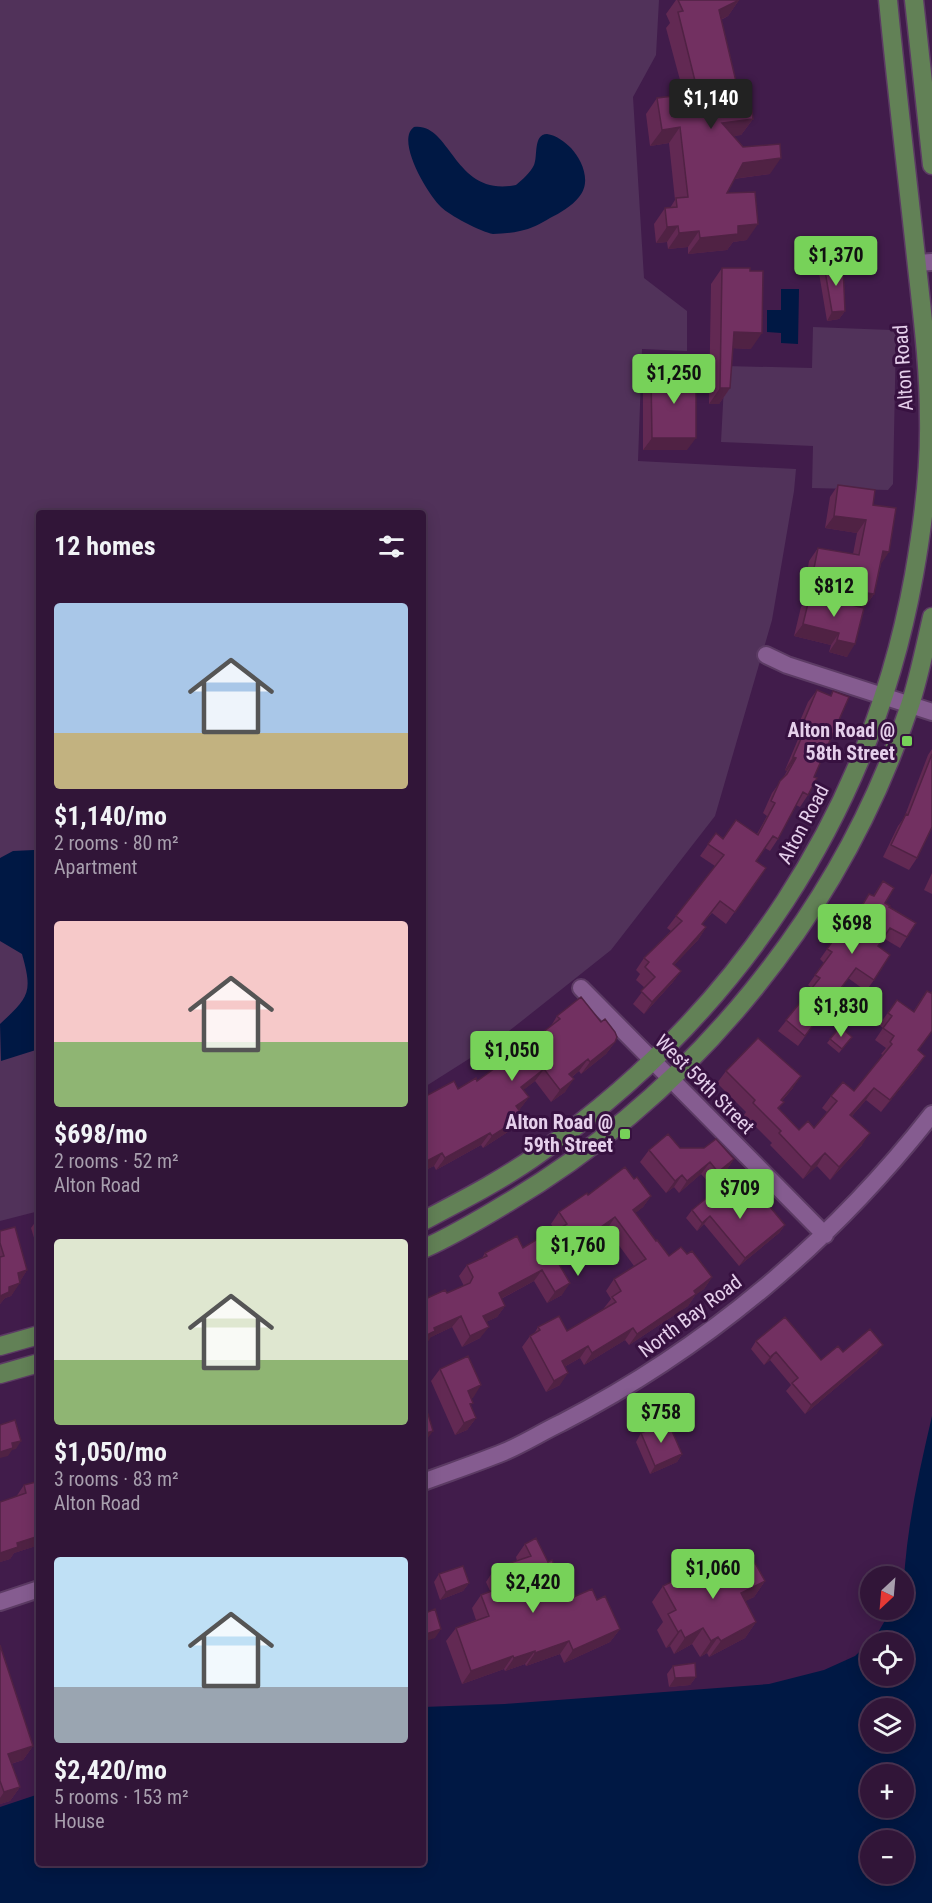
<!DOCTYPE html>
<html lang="en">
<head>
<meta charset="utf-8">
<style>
	:root { --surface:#311538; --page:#3d2243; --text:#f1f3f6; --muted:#a89fae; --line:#4c3453; --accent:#77d259 }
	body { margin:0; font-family:"Roboto Condensed",sans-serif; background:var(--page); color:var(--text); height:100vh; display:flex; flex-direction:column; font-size:22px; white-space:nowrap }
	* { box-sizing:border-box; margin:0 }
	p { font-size:20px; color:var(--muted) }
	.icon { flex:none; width:33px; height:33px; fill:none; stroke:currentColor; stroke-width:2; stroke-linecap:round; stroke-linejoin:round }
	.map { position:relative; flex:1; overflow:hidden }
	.drawer { position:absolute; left:36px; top:510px; width:390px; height:1356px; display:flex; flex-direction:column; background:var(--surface); border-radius:6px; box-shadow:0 3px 15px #0003,0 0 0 2px var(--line) }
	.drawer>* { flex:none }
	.needle { width:39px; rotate:206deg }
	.fabs { position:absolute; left:860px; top:1566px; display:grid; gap:12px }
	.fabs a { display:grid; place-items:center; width:54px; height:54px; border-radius:50%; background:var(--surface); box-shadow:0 3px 15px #0003,0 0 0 2px var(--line); font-size:30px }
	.price { position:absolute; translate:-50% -51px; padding:0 14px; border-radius:6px; background:var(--accent); color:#111; font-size:20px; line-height:39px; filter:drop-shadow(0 2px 3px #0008) }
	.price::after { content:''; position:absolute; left:50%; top:36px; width:18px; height:14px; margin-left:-9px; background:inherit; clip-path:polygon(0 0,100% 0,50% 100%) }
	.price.current { background:#222; color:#fff }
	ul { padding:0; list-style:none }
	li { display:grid; align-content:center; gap:12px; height:318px; padding:0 18px }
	li span { display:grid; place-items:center; height:186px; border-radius:6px; color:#555 }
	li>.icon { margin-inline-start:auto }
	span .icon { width:108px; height:108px; fill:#fffc; stroke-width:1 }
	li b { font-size:26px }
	h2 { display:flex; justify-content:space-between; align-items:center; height:72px; padding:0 18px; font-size:26px }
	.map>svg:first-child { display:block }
	.green { fill:#51325a }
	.water { fill:#001844; fill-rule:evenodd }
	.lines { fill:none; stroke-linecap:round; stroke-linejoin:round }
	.minor-casing { stroke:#5c3b64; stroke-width:20 }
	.major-casing { stroke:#5c3b64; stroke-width:21 }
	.minor { stroke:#855c90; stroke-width:16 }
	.major { stroke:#628156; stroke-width:18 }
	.wall { fill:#622953 }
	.shaded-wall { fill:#502244 }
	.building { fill:#723061; stroke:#502244; stroke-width:1.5 }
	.poi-dot { fill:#77d259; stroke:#371140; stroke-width:2 }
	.labels { text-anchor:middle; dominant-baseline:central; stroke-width:6; stroke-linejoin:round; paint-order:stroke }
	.street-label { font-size:20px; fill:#e5cfeb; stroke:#371140 }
	.poi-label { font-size:20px; font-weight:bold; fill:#e5cfeb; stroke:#371140; text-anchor:end }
</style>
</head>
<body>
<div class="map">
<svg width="932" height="1903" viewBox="0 0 932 1903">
	<rect width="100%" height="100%" fill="#411c4b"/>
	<path class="green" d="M0 0H659L656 55 633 97 644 278 687 311V351L642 349 638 461 796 469 794 491 772 620 715 816 611 950 494 1043 423 1088V513H39V1211L0 1221Z
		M813 327 891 330 896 334 893 484 888 490 812 488 813 446 721 442 725 366 812 368Z"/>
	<path class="water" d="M414 127C451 122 454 198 516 185 523 179 530 173 534 165 538 157 533 134 547 134 556 135 565 142 571 148 582 160 592 182 579 197 572 206 560 213 550 218 540 224 531 229 520 231 512 233 502 234 493 234 481 232 449 215 441 207 428 195 395 140 414 127Z
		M781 289H799L798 344 781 343V333L767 332V310H781Z
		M34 850 39 853V1049L1 1061 0 1024C29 997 33 993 22 954L0 941V858L13 851Z
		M932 1416V1903H0V1807L39 1794V1863H423V1707L505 1704 769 1684 824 1670 855 1656 876 1636 891 1610H903C903 1544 917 1480 932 1416ZM903 1642V1676H870V1642ZM903 1708V1742H870V1708ZM903 1774V1808H870V1774ZM903 1840V1874H870V1840Z"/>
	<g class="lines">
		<defs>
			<path id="minor" d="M917 263 932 262
				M766 655 787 665 932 712
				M581 988 825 1235
				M423 1482C450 1472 477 1463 504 1452 523 1444 542 1432 561 1423 705 1349 832 1242 932 1114
				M0 1602 39 1589"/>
			<path id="major" d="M914 0 932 165
				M423 1221C463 1200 504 1179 540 1153 738 1013 871 814 914 575 923 524 930 471 929 419 929 362 921 305 915 248 906 166 896 83 888 0
				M423 1249C452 1236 479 1220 507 1203 693 1093 842 912 910 705 919 677 925 647 932 617
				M0 1346 39 1335
				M0 1374 39 1363"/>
		</defs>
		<use href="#minor" class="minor-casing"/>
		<use href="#major" class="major-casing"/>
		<use href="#minor" class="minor"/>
		<use href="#major" class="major"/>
	</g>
	<path class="wall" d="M676 0H739L728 16 721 20 738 90 753 119 741 135 733 136 770 174 734 179 727 193 747 240 733 242 727 250 688 254V247L668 249 667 242 656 243 654 224 665 208H670L675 200 669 143 650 146 646 114 657 98 684 95 666 28 670 23 666 14Z
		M824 265 845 311 839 319 827 321 819 273Z
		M722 268 750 271 751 349 733 348 730 388 719 404H709L711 284Z
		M686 374 696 392 687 450H643V387L651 375Z
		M838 485 873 505 881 564 874 594 865 607 851 604 854 590 806 580 809 561 818 548 853 554 857 533 825 528 830 497Z
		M810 595 864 608 847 657 829 652 831 645 794 636 801 607Z
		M817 690 830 696 833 691 814 777 808 795 800 807 796 805 778 839 770 851 765 848 756 861 766 868 726 924 712 913 702 924 706 927 698 940 674 965 681 971 672 983 644 1014 633 1004 645 988 636 980 640 974 636 970 644 958 671 931 667 928 715 866 700 856 716 833 723 838 757 834 767 816 763 813 772 793 783 778 787 771 785 770 799 737 794 735 808 702Z
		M932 749V828L917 858 909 870 883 857 898 826 904 818 928 755Z
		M932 873V894L924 890Z
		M883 881 885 903 889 907 907 937 900 948 883 938 878 946 874 980 866 991 848 978 798 1046 778 1031 812 988 808 985 824 963 820 959 849 918 852 920 869 894 873 896Z
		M927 991 918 1050 917 1068 881 1112 866 1100 852 1116 862 1145 830 1180 817 1166 803 1179 770 1145 772 1143 744 1115 746 1112 717 1083 726 1071 793 1088 782 1101 779 1109 799 1130 814 1128 827 1112 822 1108 831 1096 854 1091 883 1055 881 1054 886 1048 875 1040 883 1028 879 1025 897 1000 913 1012Z
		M557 1016 615 1042 606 1054 581 1074 579 1071 572 1077 565 1092 551 1102 535 1081 523 1090 529 1097 519 1110 514 1128 483 1148 481 1145 436 1170 434 1166 423 1171V1098L424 1097 458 1089 477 1081 499 1065 507 1052 521 1049 551 1026Z
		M840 1027 852 1037 839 1053 827 1043Z
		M680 1148 734 1159 725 1172 710 1184 701 1174 679 1193 674 1187 666 1193 640 1162 649 1150Z
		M634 1179 651 1196 643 1207 635 1213 656 1241 669 1256 687 1254 712 1277 704 1289 696 1294 688 1306 629 1345 625 1340 584 1365 580 1358 564 1367 560 1385 546 1392 522 1347 530 1336 534 1334 538 1327 567 1331 605 1309 604 1308 611 1299 606 1291 614 1279 634 1266 607 1229 591 1240 587 1245 559 1264 562 1295 547 1303 534 1281 501 1299 505 1306 497 1317 486 1322 480 1338 462 1347 452 1327 431 1337 427 1343 464 1286 459 1276 467 1265 482 1258 485 1253 523 1248 541 1240 556 1231 551 1224 559 1212 588 1195Z
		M692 1210 743 1212 785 1225 779 1233 739 1266 704 1224 697 1231 686 1218Z
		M39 1217V1254L31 1228Z
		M0 1231 27 1270 11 1296 5 1298 0 1304Z
		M756 1341 821 1360 843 1352 877 1353 805 1414 786 1391 791 1385 770 1360 764 1365 751 1349Z
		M440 1369 473 1398H471V1406L476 1418 467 1430 455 1435 431 1381Z
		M39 1395V1416L35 1401Z
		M641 1433 682 1454 677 1462 650 1474 636 1442Z
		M24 1485 39 1493V1545L14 1553 10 1559 0 1562V1502L16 1497Z
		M525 1544 548 1562 569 1599 597 1600 620 1629 610 1642 564 1663 560 1654 526 1666 525 1664 505 1671 504 1669 462 1684 446 1641 456 1628 476 1620 472 1608 481 1595 490 1591 486 1582 495 1568 517 1561 516 1557Z
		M715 1569 765 1581 754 1597 745 1601 756 1622 745 1638 709 1657 707 1653 700 1657 692 1644 674 1654 670 1646 666 1648 657 1630 663 1622 652 1602 663 1586Z
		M439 1574 469 1583 463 1591 440 1600 434 1582Z
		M0 1645 33 1746 23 1760 11 1764 20 1787 10 1801 0 1804Z
		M673 1666 696 1677 690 1685 669 1687 667 1674Z"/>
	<path class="shaded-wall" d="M739 0 728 16 707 26 719 10Z
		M753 119 741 135 711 139 722 123Z
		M680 127 669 143 650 146 662 130Z
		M781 158 770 174 732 179 743 163Z
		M758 224 747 240 733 242 727 250 688 254 700 238 738 226Z
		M678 226 667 242 656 243 667 227Z
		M699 231 688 247 668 249 679 233Z
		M845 311 839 319 827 321 832 312Z
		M734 332 762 333 751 349 722 348Z
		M720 388H730L719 404H709Z
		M652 438H696L687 450H643Z
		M834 516 866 520 857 533 825 528Z
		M883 551 889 552 881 564 874 563Z
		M814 568 863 578 854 590 806 580Z
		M860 592 874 594 865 607 851 604Z
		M803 624 839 633 831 645 794 636Z
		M837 640 855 644 847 657 829 652Z
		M793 757 796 758 787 771 785 770Z
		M706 927 698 940 664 976 673 964Z
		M681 971 672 983 644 1014 652 1002Z
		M615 1042 606 1054 581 1074 590 1062Z
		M925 1056 917 1068 881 1112 890 1100Z
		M588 1059 579 1071 560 1086 569 1074Z
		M544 1069 535 1081 512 1099 521 1087Z
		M801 1076 793 1088 772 1112 781 1100Z
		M574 1079 565 1092 551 1102 560 1090Z
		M874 1088 866 1100 842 1127 850 1115Z
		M529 1097 520 1109 508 1118 516 1106Z
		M523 1116 514 1128 483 1148 492 1136Z
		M490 1133 481 1145 436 1170 445 1158Z
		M870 1133 862 1145 830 1180 839 1167Z
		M442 1153 434 1166 423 1171V1163Z
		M825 1153 817 1166 803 1179 811 1167Z
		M734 1159 725 1172 710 1184 718 1172Z
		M710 1162 701 1174 679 1193 687 1181Z
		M682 1175 674 1187 666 1193 675 1181Z
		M651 1196 643 1207 625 1221 633 1210Z
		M710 1216 704 1224 697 1231 702 1223Z
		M615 1217 607 1229 591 1240 587 1245 548 1271 556 1259Z
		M785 1225 779 1233 739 1266 745 1258Z
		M27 1270 19 1283 18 1273Z
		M542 1270 534 1281 491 1304 499 1293Z
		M712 1277 704 1289 694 1296 696 1294 688 1306 629 1345 637 1334Z
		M20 1283 11 1296 5 1298 0 1304V1296L9 1287Z
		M570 1283 562 1295 547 1303 555 1292Z
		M505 1306 497 1317 475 1327 483 1316Z
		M461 1316 452 1327 431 1337 427 1343 423 1345V1337L434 1328Z
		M489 1327 480 1338 462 1347 470 1336Z
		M633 1328 625 1340 584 1365 592 1353Z
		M883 1345 877 1353 805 1414 811 1405Z
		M588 1346 580 1358 553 1373 562 1361Z
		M776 1352 770 1360 764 1365 770 1357Z
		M568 1373 560 1385 546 1392 554 1381Z
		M481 1385 473 1398 459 1404 468 1391Z
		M476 1418 467 1430 455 1435 464 1423Z
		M433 1431 425 1442 423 1443V1434Z
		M21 1441 16 1449 12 1450 8 1456 0 1458V1452L12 1443Z
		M682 1454 677 1462 650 1474 655 1466Z
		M39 1536V1545L14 1553 10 1559 0 1562V1553L17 1543Z
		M765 1581 754 1597 730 1609 741 1593Z
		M469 1583 463 1591 440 1600 446 1592Z
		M756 1622 745 1638 709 1657 721 1641Z
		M703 1628 692 1644 674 1654 685 1638Z
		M441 1629 435 1638 423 1642V1635Z
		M620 1629 610 1642 564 1663 573 1650Z
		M681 1630 670 1646 666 1648 678 1632Z
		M718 1637 707 1653 700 1657 711 1641Z
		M569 1641 560 1654 526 1666 535 1653Z
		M535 1651 525 1664 505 1671 514 1658Z
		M513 1656 504 1669 462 1684 471 1671Z
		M696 1677 690 1685 669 1687 675 1678Z
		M33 1746 23 1760 0 1767 8 1754Z
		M20 1787 10 1801 0 1804V1798L4 1792Z"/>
	<path class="building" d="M678 0H739L719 10 738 90 749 89 753 119 722 123 743 147 780 144 781 158 743 163 727 193 755 192 758 224 738 226V234L700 238 699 231 679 233 678 226 667 227 665 208 677 207 676 198 688 197 680 127 662 130 657 98 698 93 678 12 683 11Z
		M824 265 843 266 845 311 832 312Z
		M722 268H750V271H763L762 333 734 332 730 388H720Z
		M688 372H700V385L696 386V438H652L651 375 687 374Z
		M838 485 875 490 873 505 896 508 889 552 883 551 874 594 860 592 863 578 814 568 818 548 859 555 866 520 834 516Z
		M810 595 864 608 855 644 837 640 839 633 803 624Z
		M817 690 831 696 833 691 849 697 814 777 817 778 808 795 803 792 778 839 773 836 756 861 766 868 735 912 720 901 702 924 706 927 673 964 681 971 652 1002 641 991 655 977 645 967 649 962 644 958 682 921 676 916 724 855 708 844 716 833 723 839 736 820 758 835 775 803 771 801 780 781 787 774 796 758 793 757 807 725 803 723Z
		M932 754V827L917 858 891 845 906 814 908 815Z
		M883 881 894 888 885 903 890 906 889 907 916 923 907 937 890 928 878 946 890 955 874 980 856 968 805 1036 786 1020 820 978 815 975 832 952 827 949 849 918 853 921 869 894 874 896Z
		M927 991 931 993 932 992V1031L918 1050 925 1056 890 1100 874 1088 850 1115 870 1133 839 1167 825 1153 811 1167 779 1133 781 1131 753 1103 755 1100 726 1071 758 1038 801 1076 781 1100 784 1102 778 1108 799 1130 808 1121 814 1128 837 1101 831 1096 843 1082 854 1091 892 1044 890 1042 894 1036 883 1028 892 1016 888 1013 897 1000 914 1012Z
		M581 997 601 1022 605 1019 615 1032 617 1037 615 1042 590 1062 588 1059 569 1074 574 1079 560 1090 544 1069 521 1087 529 1097 516 1106 523 1116 492 1136 490 1133 445 1158 442 1153 423 1163V1122L424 1121 423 1120V1100L425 1099 424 1097 454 1081 458 1089 476 1078 477 1081 510 1057 507 1052 517 1045 521 1049 560 1019 557 1016Z
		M840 1027 852 1037 842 1049 830 1039Z
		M668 1134 680 1148H704L716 1139 734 1159 718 1172 710 1162 687 1181 682 1175 675 1181 649 1150Z
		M625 1167 634 1179 637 1177 651 1196 633 1210 656 1241 657 1240 669 1256 681 1247 687 1254 692 1251 712 1277 694 1291 696 1294 637 1334 633 1328 592 1353 588 1346 562 1361 568 1373 554 1381 530 1336 540 1330 538 1327 559 1316 567 1331 616 1302 612 1297 621 1291 614 1279 646 1259 615 1217 594 1232 595 1234 556 1259 570 1283 555 1292 542 1270 499 1293 505 1306 483 1316 489 1327 470 1336 461 1316 434 1328 435 1331 423 1337V1300L445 1290 447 1293 470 1283 473 1277 467 1265 487 1256 485 1253 517 1236 523 1248 539 1238 541 1240 567 1224 559 1212 587 1193 588 1195Z
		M721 1186 743 1212 761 1196 785 1225 745 1258 710 1216 702 1223 692 1210Z
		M15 1227 27 1270 18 1273 20 1283 9 1287V1292L0 1296V1257L4 1256 0 1243V1231Z
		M785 1317 821 1360 838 1346 843 1352 870 1329 883 1345 811 1405 792 1383 798 1378 776 1352 770 1357 756 1341Z
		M468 1356 481 1385 468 1391 473 1403 470 1404 476 1418 464 1423 440 1369Z
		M428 1414 433 1431 423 1434V1416Z
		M15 1420 21 1441 12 1443 13 1448 0 1452V1425Z
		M668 1422 682 1454 655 1466 641 1433Z
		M36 1482 39 1493V1536L17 1543 18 1547 0 1553V1502L26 1493 24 1485Z
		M536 1538 548 1562 552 1560 569 1599 592 1589 597 1600 605 1596 620 1629 573 1650 569 1641 535 1653V1651L514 1658 513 1656 471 1671 456 1628 489 1616 481 1595 502 1587 495 1568 531 1556 525 1544Z
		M711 1562 715 1569 729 1562 735 1574 755 1563 765 1581 741 1593 756 1622 721 1641 718 1637 711 1641 703 1628 685 1638 681 1630 678 1632 668 1614 676 1610 663 1586Z
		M463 1566 469 1583 446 1592 439 1574Z
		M435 1609 441 1629 423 1635V1614Z
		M0 1645 33 1746 8 1754 20 1787 4 1792 0 1781Z
		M695 1663 696 1677 675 1678 673 1666Z"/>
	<g class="poi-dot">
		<rect x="901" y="735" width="12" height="12" rx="3"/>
		<rect x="619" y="1128" width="12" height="12" rx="3"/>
	</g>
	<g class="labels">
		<g class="street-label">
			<text transform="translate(903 368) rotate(-94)">Alton Road</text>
			<text transform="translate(803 824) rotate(-62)">Alton Road</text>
			<text transform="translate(705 1084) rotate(45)">West 59th Street</text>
			<text transform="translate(690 1316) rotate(-37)">North Bay Road</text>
		</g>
		<g class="poi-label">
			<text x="895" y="730">Alton Road @<tspan x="895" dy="23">58th Street</tspan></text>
			<text x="613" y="1122">Alton Road @<tspan x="613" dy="23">59th Street</tspan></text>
		</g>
	</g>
</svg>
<div class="fabs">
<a><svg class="needle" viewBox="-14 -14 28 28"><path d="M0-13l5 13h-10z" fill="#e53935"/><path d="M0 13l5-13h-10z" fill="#a89fae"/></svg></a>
<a><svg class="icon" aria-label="locate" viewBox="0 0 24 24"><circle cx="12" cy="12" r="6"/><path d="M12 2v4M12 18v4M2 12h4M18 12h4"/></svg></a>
<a><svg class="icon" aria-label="layers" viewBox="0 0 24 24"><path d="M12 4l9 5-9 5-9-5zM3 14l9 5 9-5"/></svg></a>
<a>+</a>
<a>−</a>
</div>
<b class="price current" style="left:711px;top:130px">$1,140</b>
<b class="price" style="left:836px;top:287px">$1,370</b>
<b class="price" style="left:674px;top:405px">$1,250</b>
<b class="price" style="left:834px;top:618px">$812</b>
<b class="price" style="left:852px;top:955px">$698</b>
<b class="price" style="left:841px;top:1038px">$1,830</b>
<b class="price" style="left:512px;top:1082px">$1,050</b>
<b class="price" style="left:740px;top:1220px">$709</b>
<b class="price" style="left:578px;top:1277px">$1,760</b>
<b class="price" style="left:661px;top:1444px">$758</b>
<b class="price" style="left:713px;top:1600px">$1,060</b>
<b class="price" style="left:533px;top:1614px">$2,420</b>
<section class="drawer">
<h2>12 homes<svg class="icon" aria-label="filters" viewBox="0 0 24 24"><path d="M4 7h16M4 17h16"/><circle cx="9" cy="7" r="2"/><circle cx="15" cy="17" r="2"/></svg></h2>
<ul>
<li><span style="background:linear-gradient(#a9c7e8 70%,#c2b280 0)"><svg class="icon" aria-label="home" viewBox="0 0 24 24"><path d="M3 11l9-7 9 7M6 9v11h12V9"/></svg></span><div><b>$1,140/mo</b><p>2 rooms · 80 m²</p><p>Apartment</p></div></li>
<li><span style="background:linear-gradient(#f6c9c9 65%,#8fb573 0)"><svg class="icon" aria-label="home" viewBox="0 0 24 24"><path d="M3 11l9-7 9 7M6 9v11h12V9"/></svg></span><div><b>$698/mo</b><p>2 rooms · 52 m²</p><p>Alton Road</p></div></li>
<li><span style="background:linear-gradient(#dfe7d0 65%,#8fb573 0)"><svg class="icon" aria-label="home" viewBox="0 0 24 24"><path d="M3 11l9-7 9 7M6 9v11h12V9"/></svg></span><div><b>$1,050/mo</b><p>3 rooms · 83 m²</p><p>Alton Road</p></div></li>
<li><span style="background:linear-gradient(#bfe0f5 70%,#9aa5b1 0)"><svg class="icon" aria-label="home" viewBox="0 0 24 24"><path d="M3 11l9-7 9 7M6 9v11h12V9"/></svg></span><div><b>$2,420/mo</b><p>5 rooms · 153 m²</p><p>House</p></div></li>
</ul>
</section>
</div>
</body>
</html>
